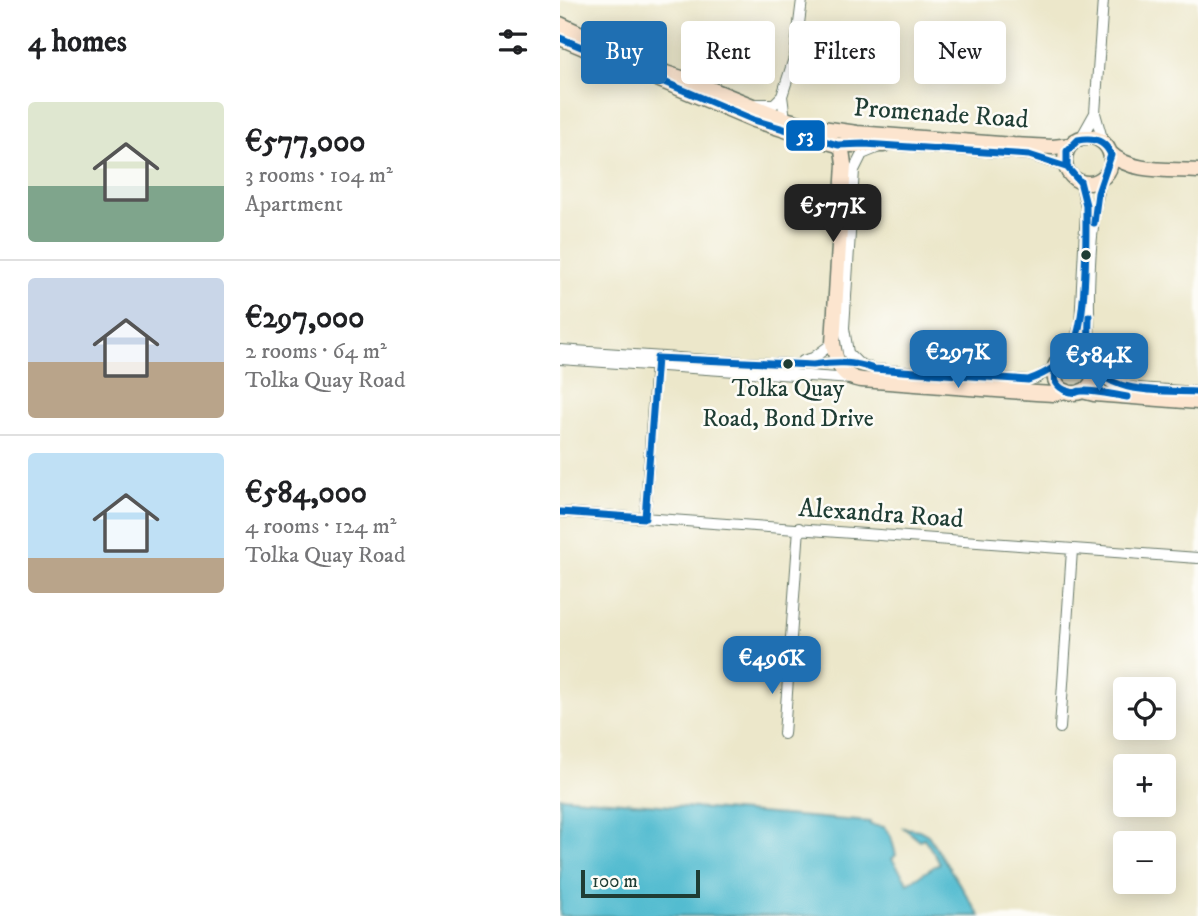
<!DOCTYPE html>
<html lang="en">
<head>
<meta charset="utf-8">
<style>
	:root { --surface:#fff; --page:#f6f6f6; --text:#202124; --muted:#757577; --line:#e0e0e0; --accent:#1f6fb2 }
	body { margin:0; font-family:"IM FELL DW Pica",serif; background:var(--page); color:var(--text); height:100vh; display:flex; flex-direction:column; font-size:26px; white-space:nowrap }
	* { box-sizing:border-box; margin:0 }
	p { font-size:23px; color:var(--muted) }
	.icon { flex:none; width:38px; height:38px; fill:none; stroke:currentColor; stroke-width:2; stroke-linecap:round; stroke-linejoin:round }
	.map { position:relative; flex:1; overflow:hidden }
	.side { display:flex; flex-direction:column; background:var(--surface); width:560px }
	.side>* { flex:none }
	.banner { position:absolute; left:21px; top:21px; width:511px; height:63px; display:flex; gap:14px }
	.tools { position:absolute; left:553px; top:677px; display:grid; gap:14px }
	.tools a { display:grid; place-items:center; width:63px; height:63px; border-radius:7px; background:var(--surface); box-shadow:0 4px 18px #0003; font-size:35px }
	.scale { position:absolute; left:21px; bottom:18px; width:119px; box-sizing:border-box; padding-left:7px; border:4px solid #1f3d34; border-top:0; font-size:19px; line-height:24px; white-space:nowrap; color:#1f3d34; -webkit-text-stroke:5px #fdfcf7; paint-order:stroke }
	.price { position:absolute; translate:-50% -60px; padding:0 16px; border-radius:14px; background:var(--accent); color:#fff; font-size:23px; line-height:46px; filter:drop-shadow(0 2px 4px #0008) }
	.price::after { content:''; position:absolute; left:50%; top:42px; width:21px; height:16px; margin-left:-10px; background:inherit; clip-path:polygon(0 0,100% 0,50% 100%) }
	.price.current { background:#222; color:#fff }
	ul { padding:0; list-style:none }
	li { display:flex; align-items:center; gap:21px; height:175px; padding:0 28px }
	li+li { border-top:2px solid var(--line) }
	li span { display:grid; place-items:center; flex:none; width:196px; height:140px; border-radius:7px; color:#555 }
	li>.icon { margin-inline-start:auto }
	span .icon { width:84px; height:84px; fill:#fffc; stroke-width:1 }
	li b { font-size:30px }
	h2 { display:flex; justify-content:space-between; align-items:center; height:84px; padding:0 28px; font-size:30px }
	.tag { padding:0 24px; border-radius:7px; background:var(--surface); box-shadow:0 4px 18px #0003; font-size:24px; line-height:63px }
	.tag.current { background:var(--accent); color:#fff }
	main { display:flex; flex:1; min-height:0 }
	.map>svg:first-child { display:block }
	.water { fill:#53bcd0; stroke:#397c82; stroke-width:2 }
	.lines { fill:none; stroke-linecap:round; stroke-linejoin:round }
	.street-casing { stroke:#677868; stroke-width:12 }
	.secondary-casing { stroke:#677868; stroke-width:17 }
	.street { stroke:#fff; stroke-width:10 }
	.secondary { stroke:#fce5cf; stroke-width:14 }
	.bus-1-casing { stroke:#fdfcf7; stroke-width:12 }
	.bus-1 { stroke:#0065bd; stroke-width:7 }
	.bus-dot { fill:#1f3d34; stroke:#fdfcf7; stroke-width:2.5 }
	.labels { text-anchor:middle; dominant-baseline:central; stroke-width:5; stroke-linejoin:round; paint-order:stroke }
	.bus-label { font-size:24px; fill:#1f3d34; stroke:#fdfcf7 }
	.street-label { font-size:26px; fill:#1f3d34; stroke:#fdfcf7 }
	.line-badge { stroke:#fdfcf7; stroke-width:2.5 }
	.badge-label { font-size:19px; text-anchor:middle; font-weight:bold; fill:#fff }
</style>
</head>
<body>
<main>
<section class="side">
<h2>4 homes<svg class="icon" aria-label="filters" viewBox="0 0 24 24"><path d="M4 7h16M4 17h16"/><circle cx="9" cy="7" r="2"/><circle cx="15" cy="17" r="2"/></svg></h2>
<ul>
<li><span style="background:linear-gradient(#dfe7d0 60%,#7fa58c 0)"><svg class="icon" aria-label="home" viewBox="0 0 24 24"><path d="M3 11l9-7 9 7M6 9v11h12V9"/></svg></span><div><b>€577,000</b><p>3 rooms · 104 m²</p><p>Apartment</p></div></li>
<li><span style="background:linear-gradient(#c9d6e8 60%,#b9a48a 0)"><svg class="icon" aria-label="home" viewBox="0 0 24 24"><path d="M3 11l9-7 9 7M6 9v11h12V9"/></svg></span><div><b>€297,000</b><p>2 rooms · 64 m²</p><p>Tolka Quay Road</p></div></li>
<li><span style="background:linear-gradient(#bfe0f5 75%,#b9a48a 0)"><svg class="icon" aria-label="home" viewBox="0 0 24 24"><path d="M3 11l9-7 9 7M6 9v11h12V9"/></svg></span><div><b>€584,000</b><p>4 rooms · 124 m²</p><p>Tolka Quay Road</p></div></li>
</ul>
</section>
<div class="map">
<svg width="638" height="916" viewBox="0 0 638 916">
	<rect width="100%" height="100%" fill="#fdfcf7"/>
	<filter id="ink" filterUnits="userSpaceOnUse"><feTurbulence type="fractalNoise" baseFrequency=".0143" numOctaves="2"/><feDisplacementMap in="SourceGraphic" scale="14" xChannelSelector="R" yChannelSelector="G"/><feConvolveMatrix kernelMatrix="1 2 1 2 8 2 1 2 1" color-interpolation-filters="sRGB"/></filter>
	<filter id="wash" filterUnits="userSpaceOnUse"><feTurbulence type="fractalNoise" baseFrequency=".00686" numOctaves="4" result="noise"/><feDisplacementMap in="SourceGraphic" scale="28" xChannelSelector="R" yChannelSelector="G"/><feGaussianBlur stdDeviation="1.57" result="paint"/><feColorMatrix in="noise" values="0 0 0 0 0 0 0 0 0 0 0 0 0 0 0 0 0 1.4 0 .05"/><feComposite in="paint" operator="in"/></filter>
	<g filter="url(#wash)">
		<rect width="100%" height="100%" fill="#ece7ca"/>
		<path class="water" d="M0 797 310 822V825L324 827 331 837 336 855 332 859 348 883 380 863 364 838 359 840 344 828 359 830 368 835 420 916H0Z"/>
	</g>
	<g filter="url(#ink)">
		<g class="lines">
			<defs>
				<path id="street" d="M195 104H214L222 96
					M535 113 543 0
					M225 119 222 96 235 55 242 0
					M521 138 535 113 543 142
					M0 350 163 361 253 365 276 362 298 363 314 369 468 380 476 378 495 367
					M507 354 513 345 520 325 526 208 520 181
					M0 359 292 379
					M531 360C527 308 528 229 542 179
					M243 361 253 358 273 343
					M298 363 288 353 284 328 294 170 302 154 324 145 469 155 506 167
					M534 369 551 383 563 387 638 392
					M0 512 638 558
					M85 518 96 361
					M500 728 512 550
					M224 734 239 528"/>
				<path id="secondary" d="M0 24 106 73 131 81 225 119 255 127 297 133 453 145 493 147 511 145
					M0 38 194 120 228 131 278 145H324
					M505 160a23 23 0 1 1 46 0a23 23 0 1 1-46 0Z
					M278 145 282 150 284 164 273 343C276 362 281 378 302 380L476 393 494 394 506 391
					M550 153C572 174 610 169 638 171
					M494 373a20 20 0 1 1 40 0a20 20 0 1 1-40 0Z
					M522 391 534 394 638 402"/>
			</defs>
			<use href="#street" class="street-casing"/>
			<use href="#secondary" class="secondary-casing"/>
			<use href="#street" class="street"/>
			<use href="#secondary" class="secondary"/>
			<defs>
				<path id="bus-1" d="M0 38 194 120 278 145 305 144 469 155 506 167
					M519 181 507 167V151L518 140C533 137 545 140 551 155L538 193 534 223
					M529 316C529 330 527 347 532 360 544 396 607 390 638 392
					M507 354C492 366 488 387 511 392 518 394 515 391 522 391 536 390 553 395 567 397
					M0 512 85 518 97 358 253 365C275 362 293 361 314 369L468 380C486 374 506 362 514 344 526 318 526 250 526 220V205L520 181"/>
			</defs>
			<use href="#bus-1" class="bus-1-casing"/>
			<use href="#bus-1" class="bus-1"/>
		</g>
	</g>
	<g class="bus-dot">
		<circle cx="526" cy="255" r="6"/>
		<circle cx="228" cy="364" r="6"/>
	</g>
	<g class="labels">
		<g class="bus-label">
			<text x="228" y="389">Tolka Quay<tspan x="228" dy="30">Road, Bond Drive</tspan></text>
		</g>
		<g class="street-label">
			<text transform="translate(381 114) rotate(4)">Promenade Road</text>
			<text transform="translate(321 514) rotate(4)">Alexandra Road</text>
		</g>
	</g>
	<rect class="line-badge" x="225" y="119" width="41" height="33" rx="7" fill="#0065bd"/>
	<g class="badge-label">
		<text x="245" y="142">53</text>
	</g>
</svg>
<div class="tools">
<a><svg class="icon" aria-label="locate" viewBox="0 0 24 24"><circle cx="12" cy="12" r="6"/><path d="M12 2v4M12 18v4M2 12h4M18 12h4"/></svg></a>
<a>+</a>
<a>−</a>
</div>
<div class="scale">100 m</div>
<b class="price current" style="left:273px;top:244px">€577K</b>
<b class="price" style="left:398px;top:390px">€297K</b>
<b class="price" style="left:539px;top:393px">€584K</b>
<b class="price" style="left:212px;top:696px">€496K</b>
<div class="banner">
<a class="tag current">Buy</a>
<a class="tag">Rent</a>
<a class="tag">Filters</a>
<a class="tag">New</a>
</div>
</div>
</main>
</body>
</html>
